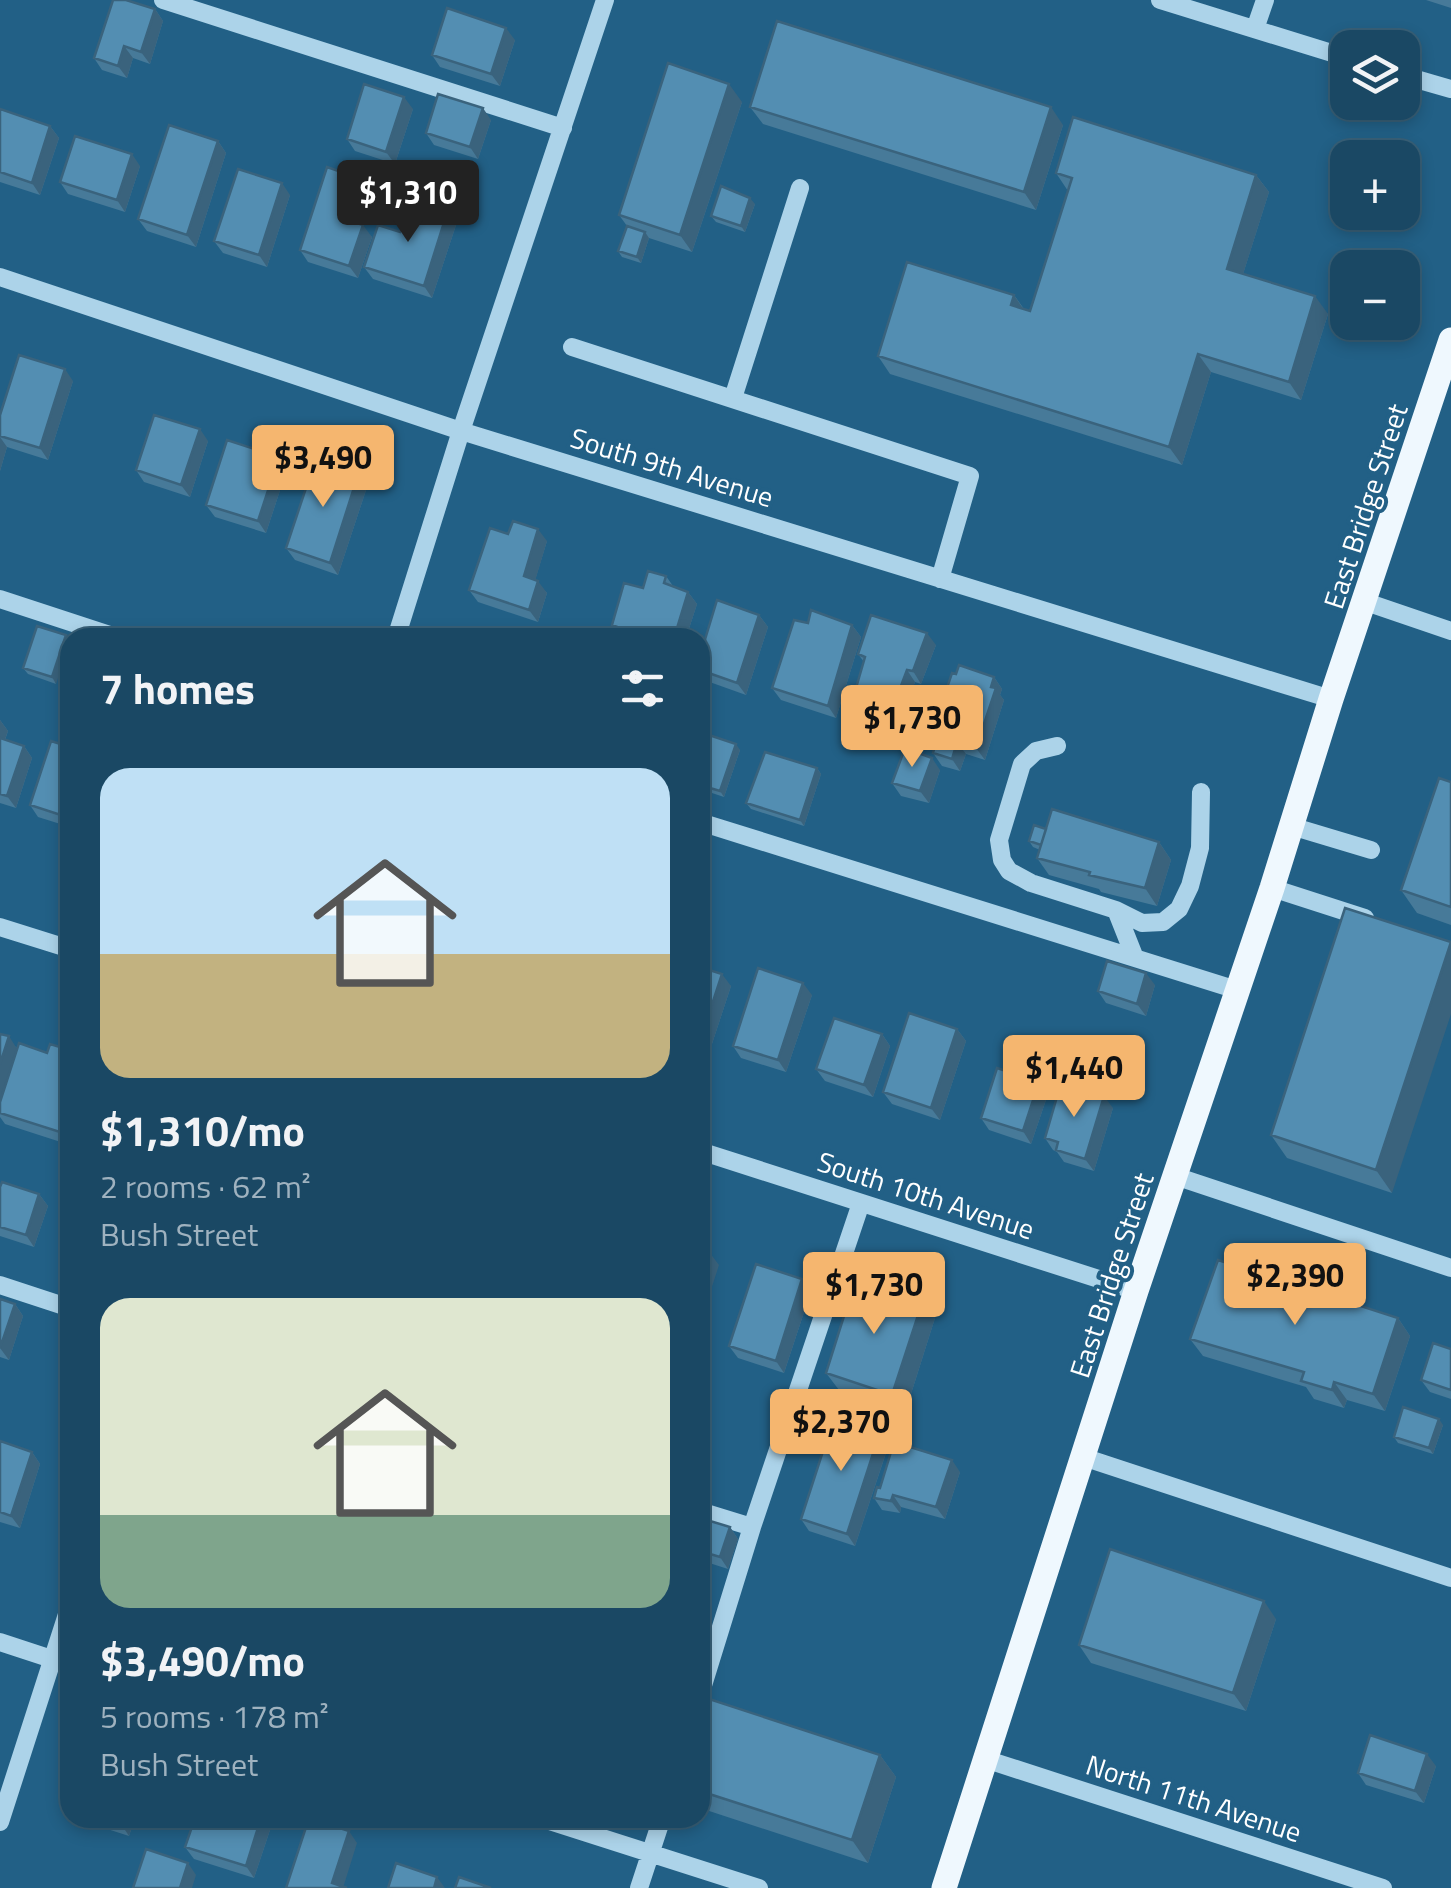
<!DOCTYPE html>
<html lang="en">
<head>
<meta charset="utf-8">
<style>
	:root { --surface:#1a4864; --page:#27526d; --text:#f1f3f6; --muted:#9fb2bf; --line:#386078; --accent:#f5b66f }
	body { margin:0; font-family:"Titillium Web",sans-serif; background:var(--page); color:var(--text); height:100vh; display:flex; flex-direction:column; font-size:38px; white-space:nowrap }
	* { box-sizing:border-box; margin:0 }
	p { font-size:32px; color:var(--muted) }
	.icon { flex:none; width:55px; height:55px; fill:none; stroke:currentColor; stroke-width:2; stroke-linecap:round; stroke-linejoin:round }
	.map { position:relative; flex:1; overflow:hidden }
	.sheet { position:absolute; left:60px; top:628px; width:650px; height:1200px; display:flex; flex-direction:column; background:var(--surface); border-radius:30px; box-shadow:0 5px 15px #0003,0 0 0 2px var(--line) }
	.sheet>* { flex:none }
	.controls { position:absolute; left:1330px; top:30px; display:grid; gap:20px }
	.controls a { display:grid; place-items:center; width:90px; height:90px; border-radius:20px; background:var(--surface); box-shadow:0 5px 15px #0003,0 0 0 2px var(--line); font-size:50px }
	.price { position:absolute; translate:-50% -85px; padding:0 22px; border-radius:10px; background:var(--accent); color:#111; font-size:32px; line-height:65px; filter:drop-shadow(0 2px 5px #0008) }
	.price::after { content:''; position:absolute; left:50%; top:60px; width:30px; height:22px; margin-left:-15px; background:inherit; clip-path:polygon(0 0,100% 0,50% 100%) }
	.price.on { background:#222; color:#fff }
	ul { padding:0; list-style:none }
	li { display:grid; align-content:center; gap:20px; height:530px; padding:0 40px }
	li span { display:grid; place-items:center; height:310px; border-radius:30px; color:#555 }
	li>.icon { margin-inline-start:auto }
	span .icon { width:180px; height:180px; fill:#fffc; stroke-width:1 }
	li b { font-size:42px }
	h2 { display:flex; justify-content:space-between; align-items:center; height:120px; padding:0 40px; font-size:42px }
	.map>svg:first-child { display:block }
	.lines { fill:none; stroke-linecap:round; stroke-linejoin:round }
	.minor { stroke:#acd3e9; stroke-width:18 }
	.major { stroke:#eff8fe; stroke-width:25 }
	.wall { fill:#477a99 }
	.shaded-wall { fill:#3a637d }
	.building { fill:#538eb2; stroke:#3a637d; stroke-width:2.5 }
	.labels { text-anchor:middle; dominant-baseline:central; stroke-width:8; stroke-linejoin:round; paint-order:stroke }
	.street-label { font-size:28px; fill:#fff; stroke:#226086 }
</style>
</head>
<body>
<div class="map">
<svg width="1451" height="1888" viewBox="0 0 1451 1888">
	<rect width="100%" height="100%" fill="#226086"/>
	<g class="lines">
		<path class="minor" d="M163 0 563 128
			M1160 0 1348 58
			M1255 29 1265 0
			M1402 75 1451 89
			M0 277 461 431 1331 699
			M572 347 970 476 940 579
			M733 398 800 188
			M0 599 119 638
			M1366 602 1451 631
			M396 638 461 431 605 0
			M1057 746 1036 751 1022 764 999 840 1002 860 1009 871 1031 883 1116 910 1142 923 1163 922 1179 909 1190 886 1200 848 1201 792
			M700 822 1237 990
			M1291 826 1371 850
			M1272 888 1365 918
			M1116 910 1135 958
			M0 927 70 949
			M700 1151 1136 1291
			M1175 1176 1451 1268
			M0 1285 70 1308
			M1083 1457 1451 1578
			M700 1511 752 1527
			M0 1642 70 1665
			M700 1695 752 1527 861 1203
			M988 1760 1383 1888
			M540 1818 759 1888
			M0 1822 70 1605
			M639 1888 662 1818"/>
		<path class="major" d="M944 1888 1136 1291 1272 888 1331 699 1451 340"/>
	</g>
	<path class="wall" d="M1426 0H1451V8Z
		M155 9 163 21 150 64 133 58 127 78 102 70 94 58Z
		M515 40 500 86 440 67 432 55Z
		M742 102 692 252 649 238 641 263 622 257 618 251 627 226 619 215Z
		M750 107 1063 125 1036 210 763 124Z
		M0 109 50 126 59 138 40 195 0 182Z
		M413 109 395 164 355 151 347 139Z
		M491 120 478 159 434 145 426 133Z
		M218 141 226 153 196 247 147 231 138 219Z
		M140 166 125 212 68 194 60 182Z
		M1056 173 1256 175 1269 192 1243 274 1328 314 1301 400 1211 372 1182 465 890 374 878 356 1014 295 1024 309 1030 311 1068 191Z
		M353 176 361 188 350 221 372 237 358 278 308 262 300 250Z
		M290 195 267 267 223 253 214 241Z
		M755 204 745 232 716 222 711 216Z
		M456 225 432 298 373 279 364 267 400 232Z
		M73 381 48 460 7 447 0 471V415Z
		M208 441 190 497 144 482 136 470Z
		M279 457 287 469 266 533 215 517 206 505Z
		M368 484 338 575 295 560 286 548Z
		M547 541 535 580 547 593 538 622 478 602 469 590Z
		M666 576 673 586 688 592 697 604 686 638 620 637 612 625 643 588Z
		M759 615 768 627 746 695 704 680 700 674V656Z
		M808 623 852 625 861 637 836 718 781 700 772 688Z
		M37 626 56 684 28 674 23 668Z
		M936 645 921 684 915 682 893 743 855 731 847 719 864 662 858 654Z
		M994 677 1002 689 1000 695 1004 700 985 760 966 754 960 771 942 766 933 753 937 740 932 732Z
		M0 720 8 731 5 740 24 746 32 758 16 808 0 803Z
		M700 732 740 750 724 797 700 789Z
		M70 747V827L38 817 30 805Z
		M817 768 821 774 804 826 751 809 746 803Z
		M940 770 929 803 901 796 892 783Z
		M1451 782V925L1417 913 1401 890Z
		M1046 829 1159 842 1171 860 1157 906 1101 892 1099 889 1049 875 1037 858 1040 850 1033 847 1029 841Z
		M1345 908 1392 1193 1287 1158 1271 1135Z
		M700 967 731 986 711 1047 700 1043Z
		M1155 985 1146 1016 1106 1003 1098 991Z
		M812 995 786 1072 741 1058 733 1046Z
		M957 1029 966 1041 940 1120 892 1104 883 1092Z
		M0 1034 17 1048 47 1053 70 1050V1145L5 1124 0 1117Z
		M882 1034 890 1046 873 1097 825 1081 816 1069Z
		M1039 1082 1048 1094 1031 1144 989 1130 981 1118Z
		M1113 1108 1094 1171 1064 1162 1057 1152 1053 1150 1045 1138Z
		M0 1187 39 1194 48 1206 34 1247 0 1236Z
		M802 1279 811 1291 784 1373 738 1358 729 1346Z
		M0 1299 15 1304 23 1316 9 1360 0 1357Z
		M935 1318 905 1413 839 1390 826 1373Z
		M1398 1318 1410 1336 1385 1411 1347 1400 1344 1408 1314 1399 1306 1387 1203 1356 1190 1339Z
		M1451 1349V1399L1430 1392 1421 1380Z
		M1443 1425 1433 1454 1398 1443 1394 1437Z
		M881 1429 890 1441 855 1546 809 1531 801 1519Z
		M0 1441 32 1452 40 1464 20 1528 0 1522Z
		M960 1472 945 1519 901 1507 900 1513 882 1510 874 1498 880 1488Z
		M700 1518 730 1527 738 1539 728 1569 700 1560Z
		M1276 1619 1246 1711 1091 1663 1079 1645Z
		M700 1696 880 1755 896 1777 868 1863 700 1808Z
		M1436 1766 1424 1803 1366 1785 1358 1773Z
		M73 1818H135L129 1836Z
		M274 1818 254 1878 194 1859 185 1847Z"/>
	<path class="shaded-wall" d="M155 9 163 21 150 64 141 52Z
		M506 28 515 40 500 86 491 74Z
		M124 46 133 58 127 78 118 66Z
		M729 84 742 102 692 252 680 235Z
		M404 97 413 109 395 164 386 152Z
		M1051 107 1063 125 1036 210 1024 192Z
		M483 108 491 120 478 159 470 147Z
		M50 126 59 138 40 195 32 183Z
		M218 141 226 153 196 247 187 235Z
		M132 154 140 166 125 212 117 200Z
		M1256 175 1269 192 1239 287 1227 269Z
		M353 176 361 188 347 229 339 217Z
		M282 183 290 195 267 267 259 255Z
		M750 198 755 204 745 232 741 226Z
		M447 213 456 225 432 298 424 286Z
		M363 225 372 237 358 278 349 266Z
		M645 232 649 238 641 263 637 257Z
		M1014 295 1026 313 1011 305Z
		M1315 296 1328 314 1301 400 1289 382Z
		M1198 354 1211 372 1182 465 1169 447Z
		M65 369 73 381 48 460 40 448Z
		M200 429 208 441 190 497 181 485Z
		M0 437 7 447 0 471Z
		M279 457 287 469 266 533 258 521Z
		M359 472 368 484 338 575 330 563Z
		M538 529 547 541 533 588 524 576Z
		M538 581 547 593 538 622 529 610Z
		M688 592 697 604 686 638H674Z
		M759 615 768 627 746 695 737 683Z
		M852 625 861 637 836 718 828 706Z
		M927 633 936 645 921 684 913 671Z
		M66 635 70 642 56 684 52 677Z
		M907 670 915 682 893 743 884 731Z
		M994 677 1002 689 1000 695 1004 700 985 760 976 748Z
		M0 720 8 731 2 748 0 745Z
		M957 742 966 754 960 771 952 759Z
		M736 744 740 750 724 797 720 791Z
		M24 746 32 758 16 808 7 796Z
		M932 758 940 770 929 803 920 791Z
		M817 768 821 774 804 826 800 820Z
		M1159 842 1171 860 1157 906 1145 888Z
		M1451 942V1014L1392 1193 1376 1170Z
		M1146 973 1155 985 1146 1016 1137 1004Z
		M722 974 731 986 711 1047 702 1035Z
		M803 983 812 995 786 1072 778 1060Z
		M957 1029 966 1041 940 1120 931 1108Z
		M882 1034 890 1046 873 1097 864 1085Z
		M9 1036 17 1049 0 1102V1064Z
		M1039 1082 1048 1094 1031 1144 1023 1131Z
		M1104 1096 1113 1108 1094 1171 1085 1159Z
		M70 1111V1144L63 1133Z
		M39 1194 48 1206 34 1247 26 1235Z
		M710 1253 719 1265 707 1302 700 1292V1285Z
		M802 1279 811 1291 784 1373 776 1361Z
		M923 1300 935 1318 905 1413 892 1395Z
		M15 1304 23 1316 9 1360 0 1348Z
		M1398 1318 1410 1336 1385 1411 1373 1394Z
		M1334 1382 1347 1400 1344 1408 1332 1390Z
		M1439 1419 1443 1425 1433 1454 1429 1448Z
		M881 1429 890 1441 855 1546 847 1534Z
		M32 1452 40 1464 20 1528 11 1516Z
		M952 1460 960 1472 945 1519 936 1507Z
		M893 1495 901 1507 900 1513 891 1501Z
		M730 1527 738 1539 728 1569 720 1557Z
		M1264 1601 1276 1619 1246 1711 1233 1693Z
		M1427 1754 1436 1766 1424 1803 1415 1791Z
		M880 1755 896 1777 868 1863 852 1840Z
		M123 1818H135L129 1836 121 1824Z
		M261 1818H274L254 1878 246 1866Z
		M349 1831 357 1843 343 1888 332 1883Z
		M188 1863 196 1875 192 1888H180Z
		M437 1877 445 1888H434Z"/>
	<path class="building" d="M113 0H126L155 9 141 52 124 46 118 66 94 58Z
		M447 8 506 28 491 74 432 55Z
		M777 21 1051 107 1024 192 750 107Z
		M668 63 729 84 680 235 619 215Z
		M364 84 404 97 386 152 347 139Z
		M438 94 483 108 470 147 426 133Z
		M0 109 50 126 32 183 0 172Z
		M1073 117 1256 175 1227 269 1315 296 1289 382 1198 354 1169 447 878 356 907 262 1014 295 1011 305 1030 311 1072 178 1056 173Z
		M169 125 218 141 187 235 138 219Z
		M75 136 132 154 117 200 60 182Z
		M327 167 353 176 339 217 363 225 349 266 300 250Z
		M238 169 282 183 259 255 214 241Z
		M721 186 750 198 741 226 711 216Z
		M410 201 447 213 424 286 364 267 378 225 400 232Z
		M627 226 645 232 637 257 618 251Z
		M19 355 65 369 40 448 0 436V415Z
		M154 415 200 429 181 485 136 470Z
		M227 440 279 457 258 521 206 505Z
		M316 458 359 472 330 563 286 548Z
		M513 521 538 529 524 576 538 581 529 610 469 590 490 528 508 534Z
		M648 571 666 576 664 583 688 592 674 638H646L612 625 624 583 643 588Z
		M717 600 759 615 737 683 700 670V656Z
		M811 610 852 625 828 706 772 688 794 620 808 623Z
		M871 615 927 633 913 671 907 670 884 731 847 719 865 657 858 654Z
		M37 626 66 635 52 677 23 668Z
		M959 665 994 677 991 687 996 688 976 748 957 742 952 759 933 753 938 735 932 732 952 673 956 674Z
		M700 732 736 744 720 791 700 785Z
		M0 738 24 746 7 796 0 794Z
		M51 741 70 747V818L30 805Z
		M905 748 932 758 920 791 892 783Z
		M765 752 817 768 800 820 746 803Z
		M1439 778 1451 782V907L1401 890Z
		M1052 809 1159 842 1145 888 1089 875 1090 872 1037 858Z
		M1034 825 1046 829 1041 845 1029 841Z
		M1345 908 1451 942 1376 1170 1271 1135Z
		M1107 961 1146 973 1137 1004 1098 991Z
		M700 967 722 974 702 1035 700 1034Z
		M758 968 803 983 778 1060 733 1046Z
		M909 1013 957 1029 931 1108 883 1092Z
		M834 1018 882 1034 864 1085 816 1069Z
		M0 1034 9 1036 0 1064Z
		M19 1043 47 1053 50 1044 70 1050V1111L63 1133 0 1113V1102Z
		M997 1068 1039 1082 1023 1131 981 1118Z
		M1061 1083 1104 1096 1085 1159 1056 1150 1058 1142 1045 1138Z
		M2 1182 39 1194 26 1235 0 1227V1187Z
		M700 1250 710 1253 700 1285Z
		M1218 1260 1398 1318 1373 1394 1334 1382 1332 1390 1301 1381 1304 1372 1190 1339Z
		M756 1264 802 1279 776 1361 729 1346Z
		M855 1281 923 1300 892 1395 826 1373Z
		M0 1299 15 1304 0 1348Z
		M1433 1343 1451 1349V1390L1421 1380Z
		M1403 1407 1439 1419 1429 1448 1394 1437Z
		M835 1414 881 1429 847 1534 801 1519Z
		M0 1441 32 1452 11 1516 0 1512Z
		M894 1442 952 1460 936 1507 893 1495 891 1501 874 1498 877 1487 880 1488Z
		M700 1518 730 1527 720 1557 700 1551Z
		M1110 1549 1264 1601 1233 1693 1079 1645Z
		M700 1696 880 1755 852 1840 700 1791Z
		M1370 1735 1427 1754 1415 1791 1358 1773Z
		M70 1792V1808L66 1806Z
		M100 1818H123L121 1824Z
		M195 1818H261L246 1866 185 1847Z
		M309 1818 349 1831 332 1883 347 1888H286Z
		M146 1849 188 1863 180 1888H133Z
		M396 1863 437 1877 434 1888H388Z
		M459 1877 491 1888H455Z"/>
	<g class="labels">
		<g class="street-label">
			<text transform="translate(672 467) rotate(17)">South 9th Avenue</text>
			<text transform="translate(1365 506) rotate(-72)">East Bridge Street</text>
			<text transform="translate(926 1195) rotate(18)">South 10th Avenue</text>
			<text transform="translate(1111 1275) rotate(-72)">East Bridge Street</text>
			<text transform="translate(1194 1798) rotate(18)">North 11th Avenue</text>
		</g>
	</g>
</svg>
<div class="controls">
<a><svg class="icon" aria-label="layers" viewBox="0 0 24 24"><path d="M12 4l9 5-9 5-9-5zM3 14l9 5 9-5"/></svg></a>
<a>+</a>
<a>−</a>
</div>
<b class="price on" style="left:408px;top:245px">$1,310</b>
<b class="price" style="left:323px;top:510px">$3,490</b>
<b class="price" style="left:912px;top:770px">$1,730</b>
<b class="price" style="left:1074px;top:1120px">$1,440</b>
<b class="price" style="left:1295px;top:1328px">$2,390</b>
<b class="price" style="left:874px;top:1337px">$1,730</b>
<b class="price" style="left:841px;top:1474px">$2,370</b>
<section class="sheet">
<h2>7 homes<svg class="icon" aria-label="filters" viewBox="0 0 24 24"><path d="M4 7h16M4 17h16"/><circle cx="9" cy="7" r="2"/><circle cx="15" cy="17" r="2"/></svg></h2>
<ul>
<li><span style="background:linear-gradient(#bfe0f5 60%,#c2b280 0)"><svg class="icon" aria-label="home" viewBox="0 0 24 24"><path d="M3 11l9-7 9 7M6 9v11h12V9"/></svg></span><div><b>$1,310/mo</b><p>2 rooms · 62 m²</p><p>Bush Street</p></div></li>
<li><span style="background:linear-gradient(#dfe7d0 70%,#7fa58c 0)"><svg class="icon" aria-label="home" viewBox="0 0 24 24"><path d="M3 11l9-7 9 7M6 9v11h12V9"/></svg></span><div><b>$3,490/mo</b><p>5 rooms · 178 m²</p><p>Bush Street</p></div></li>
</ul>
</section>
</div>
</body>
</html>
